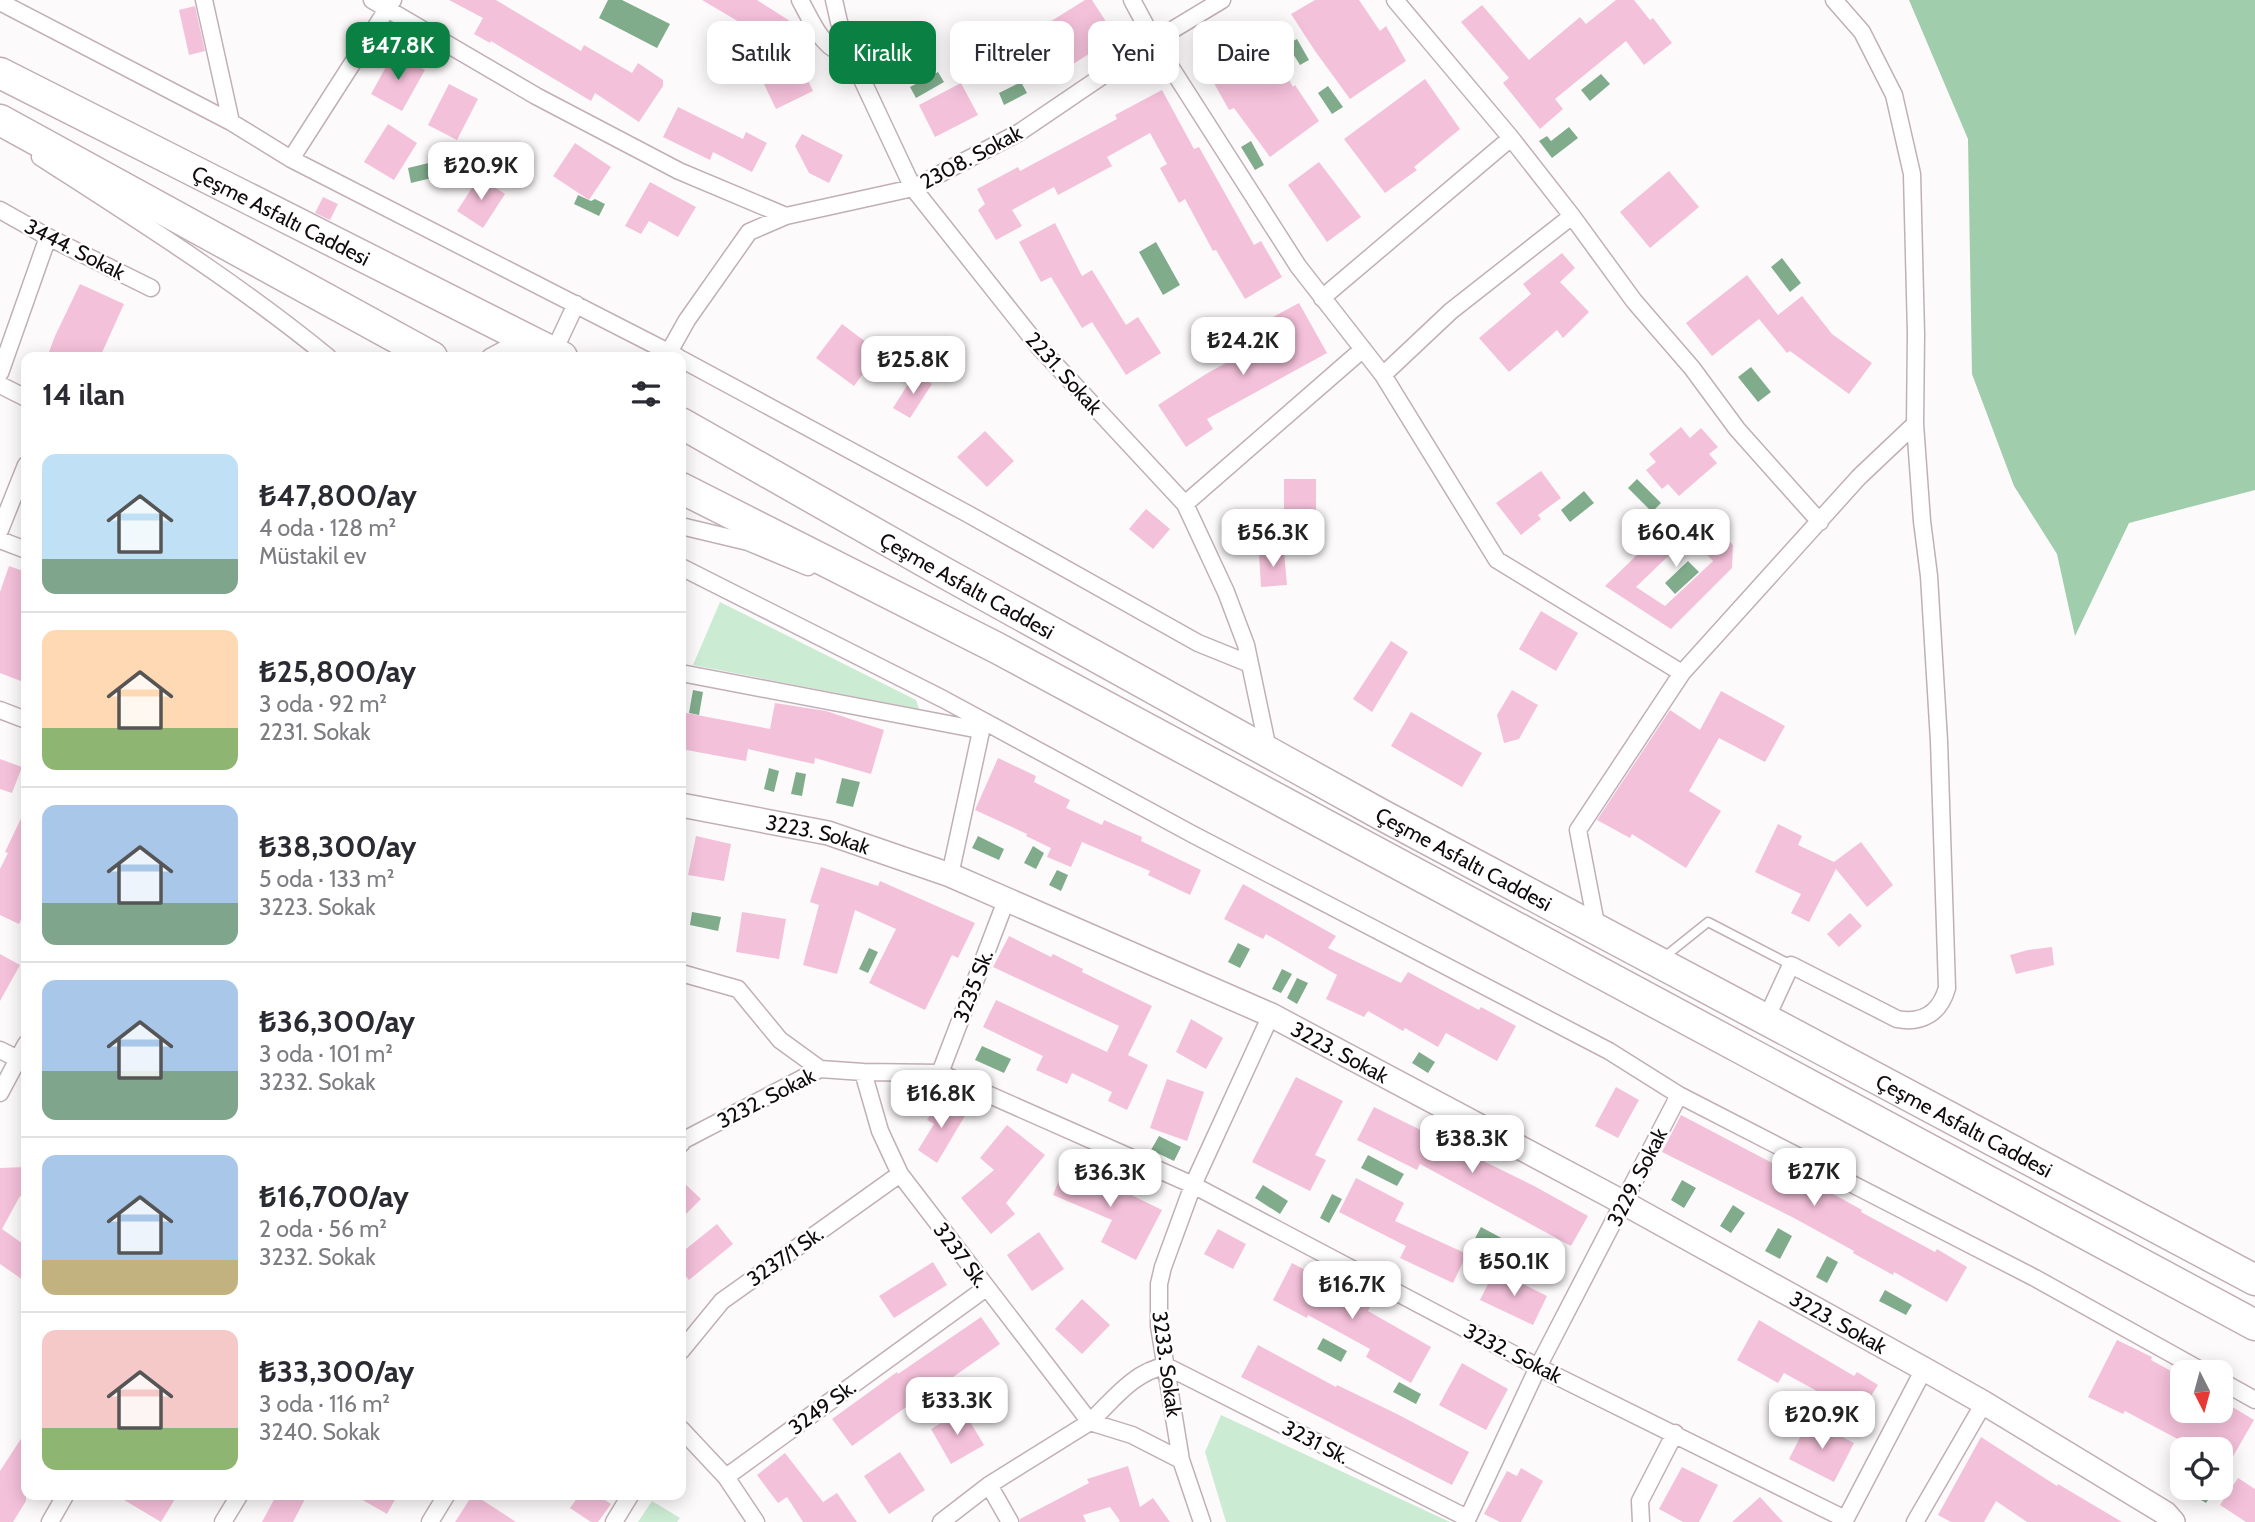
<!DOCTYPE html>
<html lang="tr">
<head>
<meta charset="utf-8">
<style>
	:root { --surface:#fff; --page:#f7f7f7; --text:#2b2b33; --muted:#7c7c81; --line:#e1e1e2; --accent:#0b8043 }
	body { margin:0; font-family:Cabin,sans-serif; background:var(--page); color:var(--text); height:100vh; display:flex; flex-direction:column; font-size:26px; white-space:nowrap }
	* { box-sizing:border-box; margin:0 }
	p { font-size:23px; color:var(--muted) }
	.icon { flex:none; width:38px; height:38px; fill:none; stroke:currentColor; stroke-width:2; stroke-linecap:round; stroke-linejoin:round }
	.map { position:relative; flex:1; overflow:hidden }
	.sheet { position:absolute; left:21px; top:352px; width:665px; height:1148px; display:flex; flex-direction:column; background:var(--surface); border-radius:14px; box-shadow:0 4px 18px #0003 }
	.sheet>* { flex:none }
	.guide { position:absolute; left:707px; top:21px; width:665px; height:63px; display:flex; gap:14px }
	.needle { width:46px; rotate:174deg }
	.tools { position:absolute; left:2170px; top:1360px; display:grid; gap:14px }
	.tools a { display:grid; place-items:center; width:63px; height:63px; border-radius:14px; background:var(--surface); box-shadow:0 4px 18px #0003; font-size:35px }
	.price { position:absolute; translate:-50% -60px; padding:0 16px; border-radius:14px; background:#fff; color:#222; font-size:23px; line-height:46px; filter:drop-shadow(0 2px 4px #0008) }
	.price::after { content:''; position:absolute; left:50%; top:42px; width:21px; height:16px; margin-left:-10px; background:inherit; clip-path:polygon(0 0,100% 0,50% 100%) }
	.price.selected { background:var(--accent); color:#fff }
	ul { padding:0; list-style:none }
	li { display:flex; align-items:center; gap:21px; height:175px; padding:0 21px }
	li+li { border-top:2px solid var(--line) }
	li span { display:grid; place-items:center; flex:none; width:196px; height:140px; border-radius:14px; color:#555 }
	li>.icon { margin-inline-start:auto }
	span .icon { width:84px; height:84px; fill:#fffc; stroke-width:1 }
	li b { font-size:30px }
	h2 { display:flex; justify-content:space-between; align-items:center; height:84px; padding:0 21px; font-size:30px }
	.chip { padding:0 24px; border-radius:14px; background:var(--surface); box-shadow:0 4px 18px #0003; font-size:24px; line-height:63px }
	.chip.selected { background:var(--accent); color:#fff }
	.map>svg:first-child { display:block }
	.green { fill:#ccebd3 }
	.forest { fill:#a0cdab }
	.water { fill:#81ac8c }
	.building { fill:#f4c1da; fill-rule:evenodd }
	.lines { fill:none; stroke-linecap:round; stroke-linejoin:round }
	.lane-casing { stroke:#c1afb7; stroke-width:11 }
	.street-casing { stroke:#c1afb7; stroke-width:19 }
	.secondary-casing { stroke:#c1afb7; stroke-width:26 }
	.highway-casing { stroke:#c1afb7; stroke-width:33 }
	.lane { stroke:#fff; stroke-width:8 }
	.street { stroke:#fff; stroke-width:16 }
	.secondary { stroke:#fff; stroke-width:23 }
	.highway { stroke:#fff; stroke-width:30 }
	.labels { text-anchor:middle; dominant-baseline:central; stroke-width:5; stroke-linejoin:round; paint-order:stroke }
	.street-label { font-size:21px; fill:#110b0e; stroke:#fff }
</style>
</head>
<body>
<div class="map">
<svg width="2255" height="1522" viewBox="0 0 2255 1522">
	<rect width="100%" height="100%" fill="#fdfafb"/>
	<path class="green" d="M720 602 916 700 919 709 693 665Z
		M1221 1415 1450 1522H1226L1205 1452Z
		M652 1501 680 1518 677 1522H638Z"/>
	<path class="forest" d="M1909 0H2255V490L2129 523 2075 636 2057 554 2014 486 1972 374 1968 139Z"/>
	<path class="water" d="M608 0H622L670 24 657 48 599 18Z
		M1297 39 1309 60 1300 65 1287 44Z
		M938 72 944 82 916 98 910 87Z
		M1601 74 1610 84 1590 101 1581 90Z
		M1021 82 1027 93 1004 105 999 93Z
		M1328 86 1343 107 1332 114 1318 93Z
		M1569 127 1578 138 1552 158 1539 141 1547 136 1551 141Z
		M1251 141 1264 165 1255 170 1241 147Z
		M441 160 444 175 411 183 408 168Z
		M578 195 591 201 595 199 605 204 599 216 574 204Z
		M1156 242 1180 285 1163 295 1139 252Z
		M1782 258 1801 283 1790 292 1771 267Z
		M1751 367 1771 392 1758 402 1738 377Z
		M1637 479 1661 503 1652 512 1628 488Z
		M1584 491 1594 503 1570 522 1561 510Z
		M1282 531 1283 546 1255 548 1254 533Z
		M1688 561 1699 572 1675 594 1665 583Z
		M693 690 703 692 699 715 689 713Z
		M769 768 779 771 774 792 764 789Z
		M796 772 806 774 802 796 791 794Z
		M842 778 860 782 853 807 836 803Z
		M978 836 1004 849 999 860 972 848Z
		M1033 846 1044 853 1036 869 1024 863Z
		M1057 870 1068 875 1061 891 1049 885Z
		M692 912 721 917 718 931 690 925Z
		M1238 943 1250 949 1240 968 1228 962Z
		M869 948 878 952 868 973 859 969Z
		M1282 969 1292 974 1281 993 1272 989Z
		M1297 978 1308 983 1297 1004 1287 998Z
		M982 1046 1011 1059 1004 1073 975 1060Z
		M1419 1052 1435 1062 1428 1073 1412 1063Z
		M1159 1136 1181 1147 1174 1161 1151 1150Z
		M1368 1155 1404 1174 1397 1186 1361 1168Z
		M1682 1180 1696 1188 1684 1208 1671 1200Z
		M1263 1185 1288 1201 1280 1214 1255 1198Z
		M1332 1194 1342 1199 1329 1223 1320 1218Z
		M1733 1205 1745 1213 1731 1233 1720 1226Z
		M1481 1227 1518 1247 1509 1262 1473 1242Z
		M1778 1228 1792 1236 1780 1259 1765 1251Z
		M1827 1256 1838 1262 1827 1283 1816 1277Z
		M1885 1290 1912 1305 1906 1315 1879 1301Z
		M1323 1338 1347 1351 1341 1362 1317 1349Z
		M1399 1382 1421 1394 1416 1404 1393 1392Z
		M2198 1488H2216L2206 1503 2193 1495Z"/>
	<path class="building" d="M449 0H496L581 51 584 45 632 73 638 63 663 80V86L639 122 595 93 591 101 491 41 490 43 474 34 483 18Z
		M702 0H757L790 21 767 57 738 39 746 26Z
		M1085 0H1092L1116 37 1062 71 1048 47 987 76 974 50 1019 28 1024 38Z
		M1315 0H1359L1380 31 1386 26 1406 61 1350 99 1315 51 1291 14Z
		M1616 0H1634L1650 20 1653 18 1672 43 1644 65 1626 41 1555 99 1563 109 1540 129 1503 83 1509 78 1461 22 1482 5 1529 60 1580 17 1586 24Z
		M195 6 205 51 189 55 179 10Z
		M1268 43 1293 87 1295 85 1319 121 1270 157 1234 108 1229 110 1210 76Z
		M393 54 425 70 402 111 371 94Z
		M799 62 813 91 776 109 762 80Z
		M1425 79 1460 129 1414 167 1417 170 1385 193 1344 139Z
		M961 83 978 115 935 137 919 105Z
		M449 84 478 99 457 140 428 125Z
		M1162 90 1194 149 1199 147 1254 245 1261 241 1282 277 1245 299 1216 250 1213 251 1185 199 1179 203 1160 168 1167 164 1150 133 1107 157 1112 166 1058 195 1054 187 1012 210 1022 226 996 240 978 210 985 204 977 189 1018 167 1020 171 1117 119 1115 115Z
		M678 107 743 139 746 132 767 143 752 172 713 152 710 160 663 137Z
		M388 124 417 143 394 180 364 162Z
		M802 134 843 155 829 183 809 173 795 146Z
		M575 143 611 167 589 200 553 176Z
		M1319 162 1361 217 1327 242 1288 185Z
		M1669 171 1699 207 1650 248 1620 212Z
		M479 177 505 194 483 228 457 211Z
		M650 182 696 207 678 237 649 221 641 234 625 226Z
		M323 197 338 204 330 220 315 213Z
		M1055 223 1082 276 1092 270 1126 325 1138 317 1161 353 1126 375 1092 322 1082 328 1051 277 1041 282 1019 242Z
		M1562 253 1575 268 1560 282 1589 312 1563 338 1557 330 1509 372 1479 338 1531 294 1523 284Z
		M1747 275 1778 315 1802 296 1832 334 1872 363 1849 394 1790 351 1787 353 1759 319 1712 356 1686 323Z
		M80 284 124 304 100 357H47L55 336Z
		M1299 303 1327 353 1207 419 1213 429 1186 447 1158 405 1206 374 1244 353 1246 358 1285 337 1273 317Z
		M842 324 879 352 854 386 816 358Z
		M915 373 932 384 910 418 893 408Z
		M1681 427 1690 438 1701 428 1718 447 1709 454 1717 463 1679 496 1668 484 1662 489 1646 470 1656 462 1649 454Z
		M985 431 1014 461 987 487 957 457Z
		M1541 471 1561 498 1538 515 1541 519 1521 535 1496 503Z
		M1284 479H1316V524L1284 523Z
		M1146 509 1170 529 1153 549 1129 529Z
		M1679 514 1704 515 1733 545 1732 568 1671 629 1605 586ZM1689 536 1713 561 1665 606 1636 587Z
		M1284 551 1287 585 1261 587 1259 553Z
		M9 566 26 572V683L0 673V592Z
		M1541 611 1578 633 1556 671 1519 649Z
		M1391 641 1408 652 1372 712 1353 699Z
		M1512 690 1538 705 1519 739 1504 743 1497 715Z
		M1721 691 1785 726 1765 762 1719 738 1689 791 1721 811 1686 868 1632 834 1630 838 1597 820 1670 710 1700 730Z
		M775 703 826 711 884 730 871 774 815 758 814 764 748 749 746 761 681 749V712L770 729Z
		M1411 712 1482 753 1462 787 1391 746Z
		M998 758 1036 776 1034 782 1070 800 1066 808 1102 825 1104 820 1142 837 1141 841 1201 870 1190 895 1148 875 1150 871 1082 842 1071 867 1047 857 1051 848 1026 836 1027 834 975 810Z
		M0 759 22 767 12 793 0 789Z
		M26 808V908L19 924 0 915V869L8 853 5 852Z
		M1778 824 1802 836 1798 845 1834 862 1861 842 1893 885 1867 907 1836 869 1809 922 1791 913 1801 894 1755 872Z
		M696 836 731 844 724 881 688 875Z
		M821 867 878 886 880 881 975 923 958 958 952 955 925 1010 869 983 896 929 855 910 837 974 803 965 819 905 810 902Z
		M1243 884 1336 936 1328 948 1401 983 1408 972 1479 1010 1481 1007 1516 1026 1497 1061 1446 1033 1438 1047 1405 1028 1403 1031 1368 1011 1364 1017 1326 999 1337 975 1266 934 1263 939 1224 919Z
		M742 912 786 919 779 959 736 952Z
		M1850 913 1862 926 1839 947 1827 934Z
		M1009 936 1051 957 1053 954 1083 969 1082 972 1152 1006 1128 1055 1148 1065 1127 1110 1108 1101 1112 1092 1072 1073 1067 1084 1036 1070 1043 1056 983 1027 996 1000 1107 1052 1119 1026 993 967Z
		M2052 947 2054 965 2016 974 2010 955 2028 950Z
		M0 954 20 965 0 1001Z
		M1191 1019 1223 1038 1206 1069 1176 1052Z
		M1296 1077 1343 1101 1315 1155 1326 1160 1310 1191 1252 1162Z
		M1167 1079 1204 1092 1187 1141 1150 1128Z
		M1616 1087 1639 1100 1618 1138 1595 1126Z
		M941 1098 966 1114 937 1163 918 1150 934 1124 927 1120Z
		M1374 1107 1536 1187 1588 1216 1571 1246 1420 1164 1417 1170 1357 1140Z
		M1681 1115 1776 1165 1777 1163 1862 1210 1861 1212 1935 1252 1937 1249 1967 1267 1947 1302 1894 1272 1893 1275 1853 1253 1854 1251 1794 1218 1662 1152Z
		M1007 1125 1045 1155 1006 1203 1015 1214 991 1234 961 1198 994 1170 980 1158Z
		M1066 1163 1110 1181 1109 1184 1162 1210 1136 1260 1101 1242 1112 1220 1053 1195Z
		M26 1167V1200L20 1196 2 1229 26 1246V1282L0 1264V1168Z
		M1356 1178 1404 1203 1395 1221 1467 1254 1453 1283 1400 1258 1406 1246 1339 1212Z
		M681 1180 701 1199 681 1219Z
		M717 1224 733 1244 689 1280 681 1270V1253Z
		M1218 1229 1246 1244 1233 1269 1204 1254Z
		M1039 1232 1064 1269 1032 1291 1007 1255Z
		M933 1262 947 1285 894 1318 879 1296Z
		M1292 1263 1371 1305 1368 1311 1431 1347 1411 1383 1366 1357 1370 1349 1308 1315 1307 1318 1273 1300Z
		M1495 1270 1547 1296 1533 1325 1480 1300Z
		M1082 1299 1110 1325 1082 1354 1055 1329Z
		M981 1317 1000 1344 936 1389 934 1387 852 1446 832 1419 897 1372 898 1374Z
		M1759 1320 1854 1376 1857 1372 1878 1385 1860 1413 1827 1393 1826 1396 1784 1373 1778 1383 1737 1360Z
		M2117 1340 2152 1357 2151 1360 2182 1377V1410H2221V1400L2254 1420 2221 1477V1449H2184L2187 1444 2125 1411 2123 1414 2088 1397Z
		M1258 1345 1336 1387 1337 1385 1397 1414 1469 1452 1452 1485 1241 1377Z
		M1462 1363 1508 1389 1486 1430 1439 1405Z
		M963 1410 984 1445 951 1464 931 1429Z
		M1809 1420 1854 1443 1834 1482 1789 1459Z
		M26 1431V1501L13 1522H0V1471Z
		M1981 1437 2057 1486 2058 1484 2122 1522H2027L1996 1501 1984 1522H1951L1938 1515Z
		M900 1452 925 1490 889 1514 864 1476Z
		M785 1453 823 1502 837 1493 857 1522H803L787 1497 778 1503 757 1475Z
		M1128 1466 1140 1507 1153 1498 1170 1522H1118L1120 1521 1110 1507 1083 1515 1086 1522H1020V1519L1089 1483 1087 1479Z
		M1682 1467 1718 1485 1699 1522H1683L1659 1509Z
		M1521 1468 1543 1481 1521 1522H1500L1484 1514 1507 1471 1517 1476Z
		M2238 1478 2255 1489V1522H2246L2220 1505Z
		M114 1494H178L161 1522Z
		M277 1494H296L305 1499 293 1522H262Z
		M352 1494H398L387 1514Z
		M473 1494 516 1522H455Z
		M580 1494H596L611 1504 598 1522H591L570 1508Z
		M1760 1497 1783 1522H1732Z"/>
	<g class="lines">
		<defs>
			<path id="lane" d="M1663 958 1708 922 1791 965"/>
			<path id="street" d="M204 0 231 122 291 159 678 357
				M372 0 536 96 679 171 786 216
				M800 0C813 23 822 51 851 56
				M834 0 839 22 851 56 913 188 1040 348 1185 504 1226 592 1246 645 1269 754
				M1132 0 1154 41 1298 266 1383 375 1497 560 1682 673
				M1395 0 1511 138 1572 216 1634 301 1692 368 1737 429 1820 522
				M0 2 231 122
				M40 157C139 221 238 283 328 357
				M291 159 393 0
				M0 210 48 237 151 288
				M1322 298 1511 138
				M554 351 576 304
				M669 352 687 320 749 232 786 216 913 188 1020 132 1154 41 1222 0
				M490 357 503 350 530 344
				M681 359 968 514 1198 643 1250 664
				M0 373 48 237
				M1383 375 1451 311 1572 216
				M0 385 26 398
				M1185 504 1363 349
				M681 526 748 542 808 567
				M0 530 26 465
				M0 540 26 550
				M681 567 943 699 1192 834 1609 1051 1679 1095 2035 1278 2204 1372
				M681 673 980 730
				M0 710 26 720
				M950 875 983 722
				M1597 929 1578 830 1682 673 1859 477 1915 424
				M681 973 738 989 780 1040 820 1069
				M1766 1019 1791 965 1897 1019C1922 1024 1940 1013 1947 988L1939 741 1929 576 1922 521 1915 424 1916 334 1912 174 1894 95 1862 32 1834 0
				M0 1050 18 1059
				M863 1072 880 1131 900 1174 1090 1422C1112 1401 1134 1371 1166 1366L1467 1518
				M940 1073 1007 898
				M0 1093 26 1044
				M681 1144 684 1140 820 1069 863 1072 940 1073 1193 1185 1538 1367 1845 1519
				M681 1351 722 1301 900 1174
				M2221 1381 2255 1400
				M681 1429 726 1477 756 1522
				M726 1477 986 1288
				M989 1485 1010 1522
				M50 1522 66 1494
				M223 1522 240 1494
				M430 1522 447 1494
				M614 1522 631 1494
				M941 1522 989 1485 1090 1422 1132 1435 1181 1460
				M1202 1522 1181 1460 1159 1326V1284L1163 1267 1193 1185 1271 1015
				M1466 1522 1538 1367 1679 1095
				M1641 1522 1640 1501 1675 1433
				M1844 1522 1924 1369
				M1915 1522 1984 1403"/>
			<g id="secondary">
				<path id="s1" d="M681 805 828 833 950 875 1271 1015 1624 1203 1924 1369 1984 1403 2165 1513 2173 1522"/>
			</g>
			<g id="highway">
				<path id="s2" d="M0 73 562 357"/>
				<path d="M0 120 432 357"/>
				<path id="s3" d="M681 423 943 572 1382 815 2255 1280"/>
				<path d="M681 488 997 648 2255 1325"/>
			</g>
		</defs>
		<use href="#lane" class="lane-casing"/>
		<use href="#street" class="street-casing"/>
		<use href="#secondary" class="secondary-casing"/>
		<use href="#highway" class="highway-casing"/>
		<use href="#lane" class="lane"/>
		<use href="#street" class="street"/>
		<use href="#secondary" class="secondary"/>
		<use href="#highway" class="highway"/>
	</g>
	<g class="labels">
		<g class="street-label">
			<text transform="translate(971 157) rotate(-28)">2308. Sokak</text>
			<text stroke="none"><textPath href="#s2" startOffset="315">Çeşme Asfaltı Caddesi</textPath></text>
			<text transform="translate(75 249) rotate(27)">3444. Sokak</text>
			<text transform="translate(1064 373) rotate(48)">2231. Sokak</text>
			<text stroke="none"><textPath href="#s3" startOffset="329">Çeşme Asfaltı Caddesi</textPath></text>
			<text stroke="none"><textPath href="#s1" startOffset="140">3223. Sokak</textPath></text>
			<text stroke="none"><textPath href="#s3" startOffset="896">Çeşme Asfaltı Caddesi</textPath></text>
			<text transform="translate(973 986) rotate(-69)">3235 Sk.</text>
			<text stroke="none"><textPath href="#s1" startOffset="707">3223. Sokak</textPath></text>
			<text transform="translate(766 1098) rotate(-27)">3232. Sokak</text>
			<text stroke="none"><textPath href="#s3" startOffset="1463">Çeşme Asfaltı Caddesi</textPath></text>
			<text transform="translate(1637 1177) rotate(-63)">3229. Sokak</text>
			<text transform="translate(961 1255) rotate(53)">3237 Sk.</text>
			<text transform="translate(785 1256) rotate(-35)">3237/1 Sk.</text>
			<text stroke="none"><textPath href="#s1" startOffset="1274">3223. Sokak</textPath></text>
			<text transform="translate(1513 1353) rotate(27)">3232. Sokak</text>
			<text transform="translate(1167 1364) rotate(82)">3233. Sokak</text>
			<text transform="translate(822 1407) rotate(-36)">3249 Sk.</text>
			<text transform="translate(1316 1442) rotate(27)">3231 Sk.</text>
		</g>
	</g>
</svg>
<div class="tools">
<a><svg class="needle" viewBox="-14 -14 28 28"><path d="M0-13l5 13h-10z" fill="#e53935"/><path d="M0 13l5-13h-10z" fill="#7c7c81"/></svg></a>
<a><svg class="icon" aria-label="locate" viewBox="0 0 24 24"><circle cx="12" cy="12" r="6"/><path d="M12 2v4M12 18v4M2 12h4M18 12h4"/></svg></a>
</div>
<b class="price selected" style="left:398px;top:82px">₺47.8K</b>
<b class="price" style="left:481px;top:202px">₺20.9K</b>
<b class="price" style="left:1243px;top:377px">₺24.2K</b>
<b class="price" style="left:913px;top:396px">₺25.8K</b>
<b class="price" style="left:1273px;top:569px">₺56.3K</b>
<b class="price" style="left:1676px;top:569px">₺60.4K</b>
<b class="price" style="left:941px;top:1130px">₺16.8K</b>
<b class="price" style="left:1472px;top:1175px">₺38.3K</b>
<b class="price" style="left:1814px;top:1208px">₺27K</b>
<b class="price" style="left:1110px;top:1209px">₺36.3K</b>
<b class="price" style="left:1514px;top:1298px">₺50.1K</b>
<b class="price" style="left:1352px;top:1321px">₺16.7K</b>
<b class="price" style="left:957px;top:1437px">₺33.3K</b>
<b class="price" style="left:1822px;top:1451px">₺20.9K</b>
<div class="guide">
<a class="chip">Satılık</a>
<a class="chip selected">Kiralık</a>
<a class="chip">Filtreler</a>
<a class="chip">Yeni</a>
<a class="chip">Daire</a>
</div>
<section class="sheet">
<h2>14 ilan<svg class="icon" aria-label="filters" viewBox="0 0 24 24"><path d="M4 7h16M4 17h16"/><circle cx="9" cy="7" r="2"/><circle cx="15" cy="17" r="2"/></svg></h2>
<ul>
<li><span style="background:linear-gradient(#bfe0f5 75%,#7fa58c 0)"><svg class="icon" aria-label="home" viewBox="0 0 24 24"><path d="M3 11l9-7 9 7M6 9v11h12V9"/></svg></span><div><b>₺47,800/ay</b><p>4 oda · 128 m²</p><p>Müstakil ev</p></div></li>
<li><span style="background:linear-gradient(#ffd9b3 70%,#8fb573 0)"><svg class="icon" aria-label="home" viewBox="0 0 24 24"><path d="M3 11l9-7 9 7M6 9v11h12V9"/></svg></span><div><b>₺25,800/ay</b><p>3 oda · 92 m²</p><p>2231. Sokak</p></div></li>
<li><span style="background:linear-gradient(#a9c7e8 70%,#7fa58c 0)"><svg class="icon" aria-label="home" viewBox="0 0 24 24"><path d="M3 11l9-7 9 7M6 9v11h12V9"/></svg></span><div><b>₺38,300/ay</b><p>5 oda · 133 m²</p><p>3223. Sokak</p></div></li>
<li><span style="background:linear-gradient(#a9c7e8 65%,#7fa58c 0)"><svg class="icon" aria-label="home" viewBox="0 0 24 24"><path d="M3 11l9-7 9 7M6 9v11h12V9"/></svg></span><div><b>₺36,300/ay</b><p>3 oda · 101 m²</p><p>3232. Sokak</p></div></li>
<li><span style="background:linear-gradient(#a9c7e8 75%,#c2b280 0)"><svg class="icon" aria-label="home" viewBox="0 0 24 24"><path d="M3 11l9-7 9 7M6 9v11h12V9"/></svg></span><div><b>₺16,700/ay</b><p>2 oda · 56 m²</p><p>3232. Sokak</p></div></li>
<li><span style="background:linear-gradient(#f6c9c9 70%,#8fb573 0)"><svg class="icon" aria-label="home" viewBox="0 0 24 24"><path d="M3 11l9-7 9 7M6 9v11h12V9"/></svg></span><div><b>₺33,300/ay</b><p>3 oda · 116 m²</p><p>3240. Sokak</p></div></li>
</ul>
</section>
</div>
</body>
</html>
